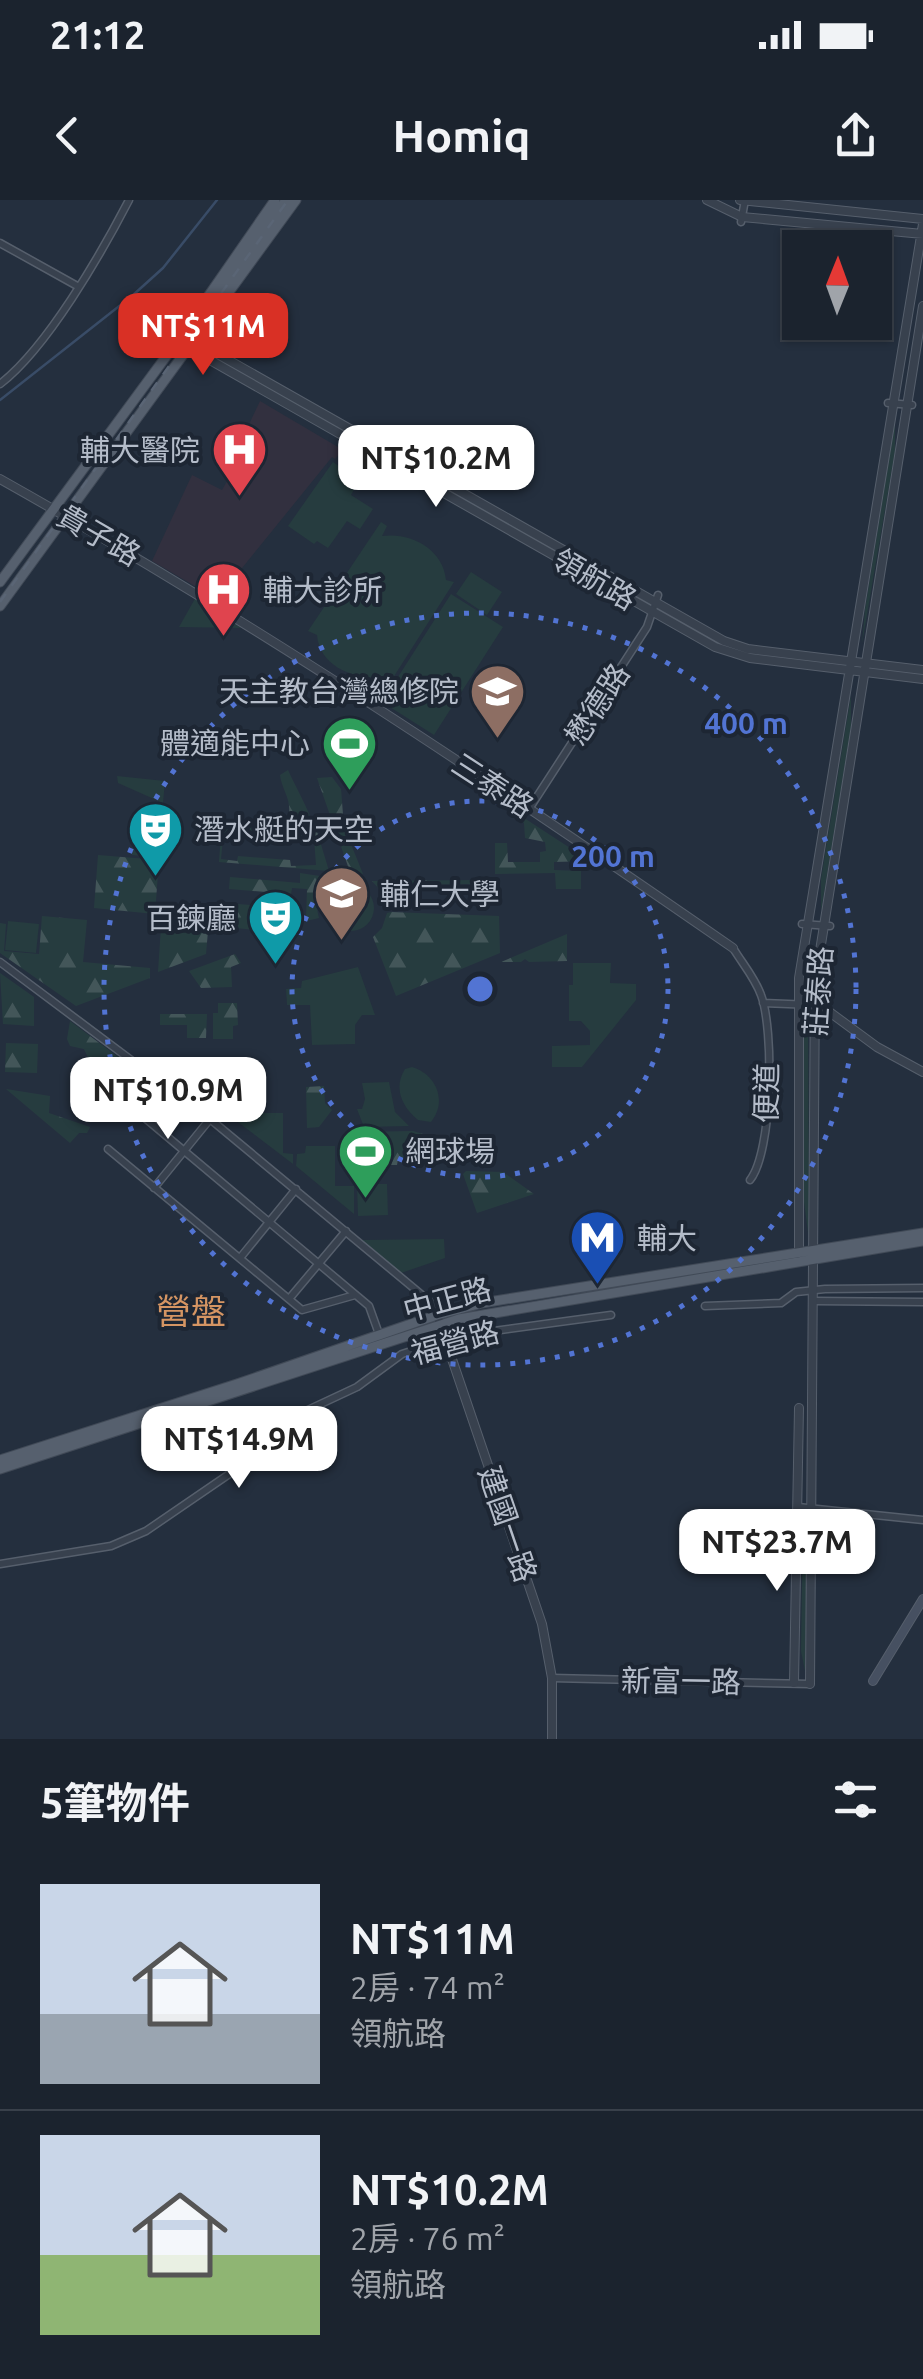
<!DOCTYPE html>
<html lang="zh-TW">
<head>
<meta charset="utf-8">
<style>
	:root { --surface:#1b232e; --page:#242b36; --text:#f1f3f6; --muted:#a0a4aa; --line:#39404a; --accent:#d93025 }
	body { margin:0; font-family:Ubuntu,"Noto Sans TC",sans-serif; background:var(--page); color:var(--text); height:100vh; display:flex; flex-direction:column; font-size:38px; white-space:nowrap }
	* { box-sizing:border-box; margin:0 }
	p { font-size:32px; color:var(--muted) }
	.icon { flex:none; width:55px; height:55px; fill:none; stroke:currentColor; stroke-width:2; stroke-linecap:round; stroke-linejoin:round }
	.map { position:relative; height:1539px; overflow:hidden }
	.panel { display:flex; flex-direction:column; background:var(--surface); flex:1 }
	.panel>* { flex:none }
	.needle { width:65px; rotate:1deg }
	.fabs { position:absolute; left:782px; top:30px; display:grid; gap:20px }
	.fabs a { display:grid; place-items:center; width:110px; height:110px; border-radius:0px; background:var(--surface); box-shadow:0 2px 8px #0004,0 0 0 2px var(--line); font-size:50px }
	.price { position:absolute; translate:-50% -85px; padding:0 22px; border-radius:20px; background:#fff; color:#222; font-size:32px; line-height:65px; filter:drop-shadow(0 2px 5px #0008) }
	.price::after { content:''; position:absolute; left:50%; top:60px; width:30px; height:22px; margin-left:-15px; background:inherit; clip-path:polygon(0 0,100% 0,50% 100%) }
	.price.current { background:var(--accent); color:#fff }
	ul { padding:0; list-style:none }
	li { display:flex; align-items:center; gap:30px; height:250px; padding:0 40px }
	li+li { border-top:2px solid var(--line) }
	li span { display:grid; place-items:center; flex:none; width:280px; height:200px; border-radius:0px; color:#555 }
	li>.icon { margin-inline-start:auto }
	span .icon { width:120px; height:120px; fill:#fffc; stroke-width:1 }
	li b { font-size:42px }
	h2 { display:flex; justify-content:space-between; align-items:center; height:120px; padding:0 40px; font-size:42px }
	.status { display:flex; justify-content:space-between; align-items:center; height:70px; padding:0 50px; background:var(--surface); direction:ltr }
	.status svg { height:28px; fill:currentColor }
	header { display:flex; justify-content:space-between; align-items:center; height:130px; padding:0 40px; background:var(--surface); font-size:45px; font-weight:700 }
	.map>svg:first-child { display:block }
	.medical { fill:#32303f }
	.green { fill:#263c3f }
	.forest { fill:url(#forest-firs); fill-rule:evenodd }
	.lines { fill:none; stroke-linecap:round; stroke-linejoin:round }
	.stream { stroke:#394c67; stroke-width:2.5 }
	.minor-casing { stroke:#565f6c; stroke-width:9 }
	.tertiary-casing { stroke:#565f6c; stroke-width:10 }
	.secondary-casing { stroke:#565f6c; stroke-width:10 }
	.primary-casing { stroke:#414a57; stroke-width:11 }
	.minor { stroke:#38414e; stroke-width:6 }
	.tertiary { stroke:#38414e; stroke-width:8 }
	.secondary { stroke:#465061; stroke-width:8 }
	.primary { stroke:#56606e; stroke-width:9 }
	.rail { stroke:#5a6575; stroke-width:2.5; stroke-dasharray:10 10; stroke-linecap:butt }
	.ring { fill:none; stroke:#5274d3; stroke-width:5; stroke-dasharray:5 10 }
	.labels { text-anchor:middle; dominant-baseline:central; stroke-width:8; stroke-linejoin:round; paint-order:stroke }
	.poi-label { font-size:30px; fill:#b4bcc9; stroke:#1d2633; text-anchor:start }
	.street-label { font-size:30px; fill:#b4bcc9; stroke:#1d2633 }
	.quarter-label { font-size:35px; fill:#d59563; stroke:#1d2633 }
	.centre { fill:#5274d3; stroke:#1d2633; stroke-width:5 }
	.ring-label { font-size:30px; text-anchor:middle; font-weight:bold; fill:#5274d3; stroke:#1d2633; stroke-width:8; stroke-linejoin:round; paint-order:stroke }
</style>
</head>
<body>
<div class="status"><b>21:12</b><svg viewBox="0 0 49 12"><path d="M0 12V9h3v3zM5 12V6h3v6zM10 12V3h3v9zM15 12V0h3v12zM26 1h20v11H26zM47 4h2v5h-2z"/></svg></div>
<header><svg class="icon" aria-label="back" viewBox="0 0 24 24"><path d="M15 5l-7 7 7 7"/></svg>Homiq<svg class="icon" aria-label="share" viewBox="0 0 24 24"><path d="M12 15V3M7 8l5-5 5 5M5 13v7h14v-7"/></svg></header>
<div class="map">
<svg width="923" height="1539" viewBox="0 0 923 1539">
	<defs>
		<pattern id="forest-firs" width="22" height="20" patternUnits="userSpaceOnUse" patternTransform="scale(2.5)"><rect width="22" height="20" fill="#263c3f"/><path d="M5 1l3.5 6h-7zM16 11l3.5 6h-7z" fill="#435659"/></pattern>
	</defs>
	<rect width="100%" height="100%" fill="#242f3e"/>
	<path class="medical" d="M260 201 343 250 335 259 332 257 217 399 152 361 192 275 222 290 230 276 226 273Z"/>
	<path class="green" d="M895 222V251L862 444 865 409Z
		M333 262 359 280 351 295 373 309 360 329 347 321 328 348 317 341 314 344 288 326Z
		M381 322 387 326 382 336C411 332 443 349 446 380L454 382 384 492 377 487 384 477C356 480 320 468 317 435L308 431Z
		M471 372 502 392 487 415 456 394Z
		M451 394 503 427 434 535 382 502Z
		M196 397 241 428 179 427Z
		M851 495V527L821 712V679Z
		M117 576 165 581 163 603 118 583Z
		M328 708a23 23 0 1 1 46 0a23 23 0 1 1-46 0Z
		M8 721 39 724 36 753 5 750Z
		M573 763H611L610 783 636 784V800L582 867H552V846L590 845V831L581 821H569V785H573Z
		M358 767 375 815H362L355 825V844L312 845 310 805H287L286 789 301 788 302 781Z
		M803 811H808L809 1040 804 1002Z
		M412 867C436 874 448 901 431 922L418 920C402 907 393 888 405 869Z
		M389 882 395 912 409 926 364 927 357 909H362L365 899 362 883Z
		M226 913H283V953L293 954V964Z
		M306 946H335V986H354V1014L296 966 297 954 305 953Z
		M357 984H387L388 1015 358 1016Z
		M444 1039 445 1058 401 1073 362 1040Z
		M803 1322H808L805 1471 801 1451Z"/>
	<path class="forest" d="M288 570C297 590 306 604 313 624L280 622V617L288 618C293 600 282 591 280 575Z
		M332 577 341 589 344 627 363 674 350 672 317 578Z
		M135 616 162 618 159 657 132 655Z
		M521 616 590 661 554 662V670L581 671V689H556L555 673 495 674V643H507L508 662H540V652L546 651 545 642 525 638 524 623 518 618Z
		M222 622 316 628 329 671 219 662ZM292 636 314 638 316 665 291 666 290 660 238 656 237 661 221 659 223 637 291 642Z
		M98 655 159 660 155 714 94 708Z
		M300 673 333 678C320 689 314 701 319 718L306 721 307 689 292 688 291 694 229 689 230 677 300 683Z
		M477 680V684L405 685V708L384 707 380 690 372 681Z
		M238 704 289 708 288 726 275 732 215 726 216 721H221L223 705 237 710Z
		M391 712 499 716 500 753 396 796 373 737 382 728 387 713Z
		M42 716 87 720 83 762 150 768V778L76 806 0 753V723L6 724 4 751 39 754Z
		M161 727 208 731 206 754 158 772Z
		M567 734V761L529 762 525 759 521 762H501Z
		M235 754 241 763 231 767 232 787 201 788 189 771Z
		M0 773 34 797V826L3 824Z
		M218 803H237L238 825 233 826V839H213V813H218Z
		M160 814H207L206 838H187V825H160Z
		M70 821 130 866 122 881 142 894 115 923 113 914 129 902 116 893 115 869 104 868V875L91 864 84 849 70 846 67 839Z
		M6 843 38 844 37 873 5 872Z
		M203 860 205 863 206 902 183 883V871L170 861Z
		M324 886 325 903 332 910 319 927 307 928 306 887Z
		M6 889 50 896 49 913 90 927 87 933H79L70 943Z
		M413 931 423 934 430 957 426 965V959H398L397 965H359L358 932Z
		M466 971 503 972 534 994 477 1013 463 974Z"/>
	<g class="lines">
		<path class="stream" d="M0 200 132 96 163 68 217 0"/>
		<defs>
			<path id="minor" d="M741 22 745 0
				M0 43 79 87
				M0 184C47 148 101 54 129 0
				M888 203 912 205
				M529 609 647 427 658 395
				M802 724 830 726
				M733 748C742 763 755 778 761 795 774 829 773 951 750 980
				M0 762 210 919 434 1105 437 1115
				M763 803 813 805
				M139 913 369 1106 379 1134
				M108 949 302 1110 355 1095
				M154 988 210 919
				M240 1058 296 989
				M289 1099 346 1031
				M815 1101 923 1102
				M705 1106 781 1103 796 1092 825 1089 923 1088
				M798 1307 923 1320
				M0 1364 111 1346 146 1331 241 1266 278 1224 357 1187 402 1154 457 1136 611 1115
				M552 1478 810 1484"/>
			<path id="tertiary" d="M707 0 742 17 923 34
				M740 0 923 19
				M193 140 724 441 748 449 923 470
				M187 147 715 447 750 458 923 479
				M0 279C253 421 495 583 733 748
				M813 805H820L877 847 923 872
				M799 1054V778L923 24
				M437 1115 542 1424 552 1478V1539
				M794 1483 799 1208
				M810 1484 815 782 923 106"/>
			<path id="secondary" d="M873 1481 923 1399"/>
			<path id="primary" d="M182 144 286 0
				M0 382 173 147 275 0
				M0 406 296 0
				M0 1260 237 1184 437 1115 482 1103 923 1033
				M0 1269 459 1119 923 1041"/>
		</defs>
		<use href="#minor" class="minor-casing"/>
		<use href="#tertiary" class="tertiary-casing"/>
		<use href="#secondary" class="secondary-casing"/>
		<use href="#primary" class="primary-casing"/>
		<use href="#minor" class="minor"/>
		<use href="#tertiary" class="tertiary"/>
		<use href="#secondary" class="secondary"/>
		<use href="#primary" class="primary"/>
		<path class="rail" d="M0 402 288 0"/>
	</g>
	<g class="ring">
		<circle cx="480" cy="789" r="188"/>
		<circle cx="480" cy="789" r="376"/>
	</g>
	<defs>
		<symbol id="hospital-pin" viewBox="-11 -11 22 30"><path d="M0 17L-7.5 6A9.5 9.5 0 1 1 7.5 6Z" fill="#e0444e" stroke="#1d2633"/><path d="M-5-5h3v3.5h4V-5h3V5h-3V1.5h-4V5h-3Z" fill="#fff"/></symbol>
		<symbol id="university-pin" viewBox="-11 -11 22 30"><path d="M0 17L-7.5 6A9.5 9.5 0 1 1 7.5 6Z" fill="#8d6e63" stroke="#1d2633"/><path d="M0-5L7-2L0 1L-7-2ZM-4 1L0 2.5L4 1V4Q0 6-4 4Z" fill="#fff"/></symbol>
		<symbol id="stadium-pin" viewBox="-11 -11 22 30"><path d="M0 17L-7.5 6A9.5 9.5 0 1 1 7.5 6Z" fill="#2e9e5b" stroke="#1d2633"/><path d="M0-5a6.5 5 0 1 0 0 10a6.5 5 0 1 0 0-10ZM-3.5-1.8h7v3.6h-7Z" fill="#fff"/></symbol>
		<symbol id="theatre-pin" viewBox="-11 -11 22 30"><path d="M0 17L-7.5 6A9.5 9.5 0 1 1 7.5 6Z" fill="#0f9aa8" stroke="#1d2633"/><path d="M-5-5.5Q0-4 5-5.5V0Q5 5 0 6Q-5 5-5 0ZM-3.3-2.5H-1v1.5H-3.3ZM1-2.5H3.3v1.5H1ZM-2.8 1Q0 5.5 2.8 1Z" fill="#fff"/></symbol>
		<symbol id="metro-pin" viewBox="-11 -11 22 30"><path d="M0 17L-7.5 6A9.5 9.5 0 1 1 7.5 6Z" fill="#1a4fb4" stroke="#1d2633"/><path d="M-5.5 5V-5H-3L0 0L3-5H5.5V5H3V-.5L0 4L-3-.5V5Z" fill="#fff"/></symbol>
	</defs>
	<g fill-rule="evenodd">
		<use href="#hospital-pin" x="208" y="218" width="63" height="86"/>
		<use href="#hospital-pin" x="192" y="358" width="63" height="86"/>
		<use href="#university-pin" x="466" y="460" width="63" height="86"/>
		<use href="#stadium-pin" x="318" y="512" width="63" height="86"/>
		<use href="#theatre-pin" x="124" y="598" width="63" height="86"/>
		<use href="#university-pin" x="310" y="662" width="63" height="86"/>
		<use href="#theatre-pin" x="244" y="686" width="63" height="86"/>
		<use href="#stadium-pin" x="334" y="920" width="63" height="86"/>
		<use href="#metro-pin" x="566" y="1006" width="63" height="86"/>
	</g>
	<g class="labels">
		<g class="poi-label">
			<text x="200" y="250" text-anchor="end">輔大醫院</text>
			<text x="263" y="390">輔大診所</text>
			<text x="459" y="491" text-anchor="end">天主教台灣總修院</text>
			<text x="310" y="543" text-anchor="end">體適能中心</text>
			<text x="194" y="629">潛水艇的天空</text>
			<text x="380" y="694">輔仁大學</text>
			<text x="236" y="718" text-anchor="end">百鍊廳</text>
			<text x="405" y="951">網球場</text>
			<text x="637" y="1038">輔大</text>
		</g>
		<g class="street-label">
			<text transform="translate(99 335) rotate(30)">貴子路</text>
			<text transform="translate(595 379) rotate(30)">領航路</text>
			<text transform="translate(597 504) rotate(-57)">懋德路</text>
			<text transform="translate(493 585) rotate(33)">三泰路</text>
			<text transform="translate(818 791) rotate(-86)">莊泰路</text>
			<text transform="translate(766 893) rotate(-89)">便道</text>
			<text transform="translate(447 1099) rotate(-15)">中正路</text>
			<text transform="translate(455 1142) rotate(-15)">福營路</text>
			<text transform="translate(508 1324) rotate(71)">建國一路</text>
			<text transform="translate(681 1481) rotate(1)">新富一路</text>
		</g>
		<g class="quarter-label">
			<text x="191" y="1111">營盤</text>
		</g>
	</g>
	<circle cx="480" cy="789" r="15" class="centre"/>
	<g class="ring-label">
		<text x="746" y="534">400 m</text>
		<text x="613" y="667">200 m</text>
	</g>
</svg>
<div class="fabs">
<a><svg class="needle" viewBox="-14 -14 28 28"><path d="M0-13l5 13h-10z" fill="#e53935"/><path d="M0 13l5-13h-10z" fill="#a0a4aa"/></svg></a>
</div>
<b class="price current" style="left:203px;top:178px">NT$11M</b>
<b class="price" style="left:436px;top:310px">NT$10.2M</b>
<b class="price" style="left:168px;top:942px">NT$10.9M</b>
<b class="price" style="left:239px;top:1291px">NT$14.9M</b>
<b class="price" style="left:777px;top:1394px">NT$23.7M</b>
</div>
<section class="panel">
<h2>5筆物件<svg class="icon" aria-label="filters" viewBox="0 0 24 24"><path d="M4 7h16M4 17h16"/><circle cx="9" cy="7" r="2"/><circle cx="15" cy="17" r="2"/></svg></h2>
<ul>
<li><span style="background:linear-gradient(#c9d6e8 65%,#9aa5b1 0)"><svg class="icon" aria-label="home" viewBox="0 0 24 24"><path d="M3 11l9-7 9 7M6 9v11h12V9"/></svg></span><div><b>NT$11M</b><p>2房 · 74 m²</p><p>領航路</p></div></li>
<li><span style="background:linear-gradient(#c9d6e8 60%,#8fb573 0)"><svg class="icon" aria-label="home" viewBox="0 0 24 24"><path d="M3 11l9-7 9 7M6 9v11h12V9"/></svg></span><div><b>NT$10.2M</b><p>2房 · 76 m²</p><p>領航路</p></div></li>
</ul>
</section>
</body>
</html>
